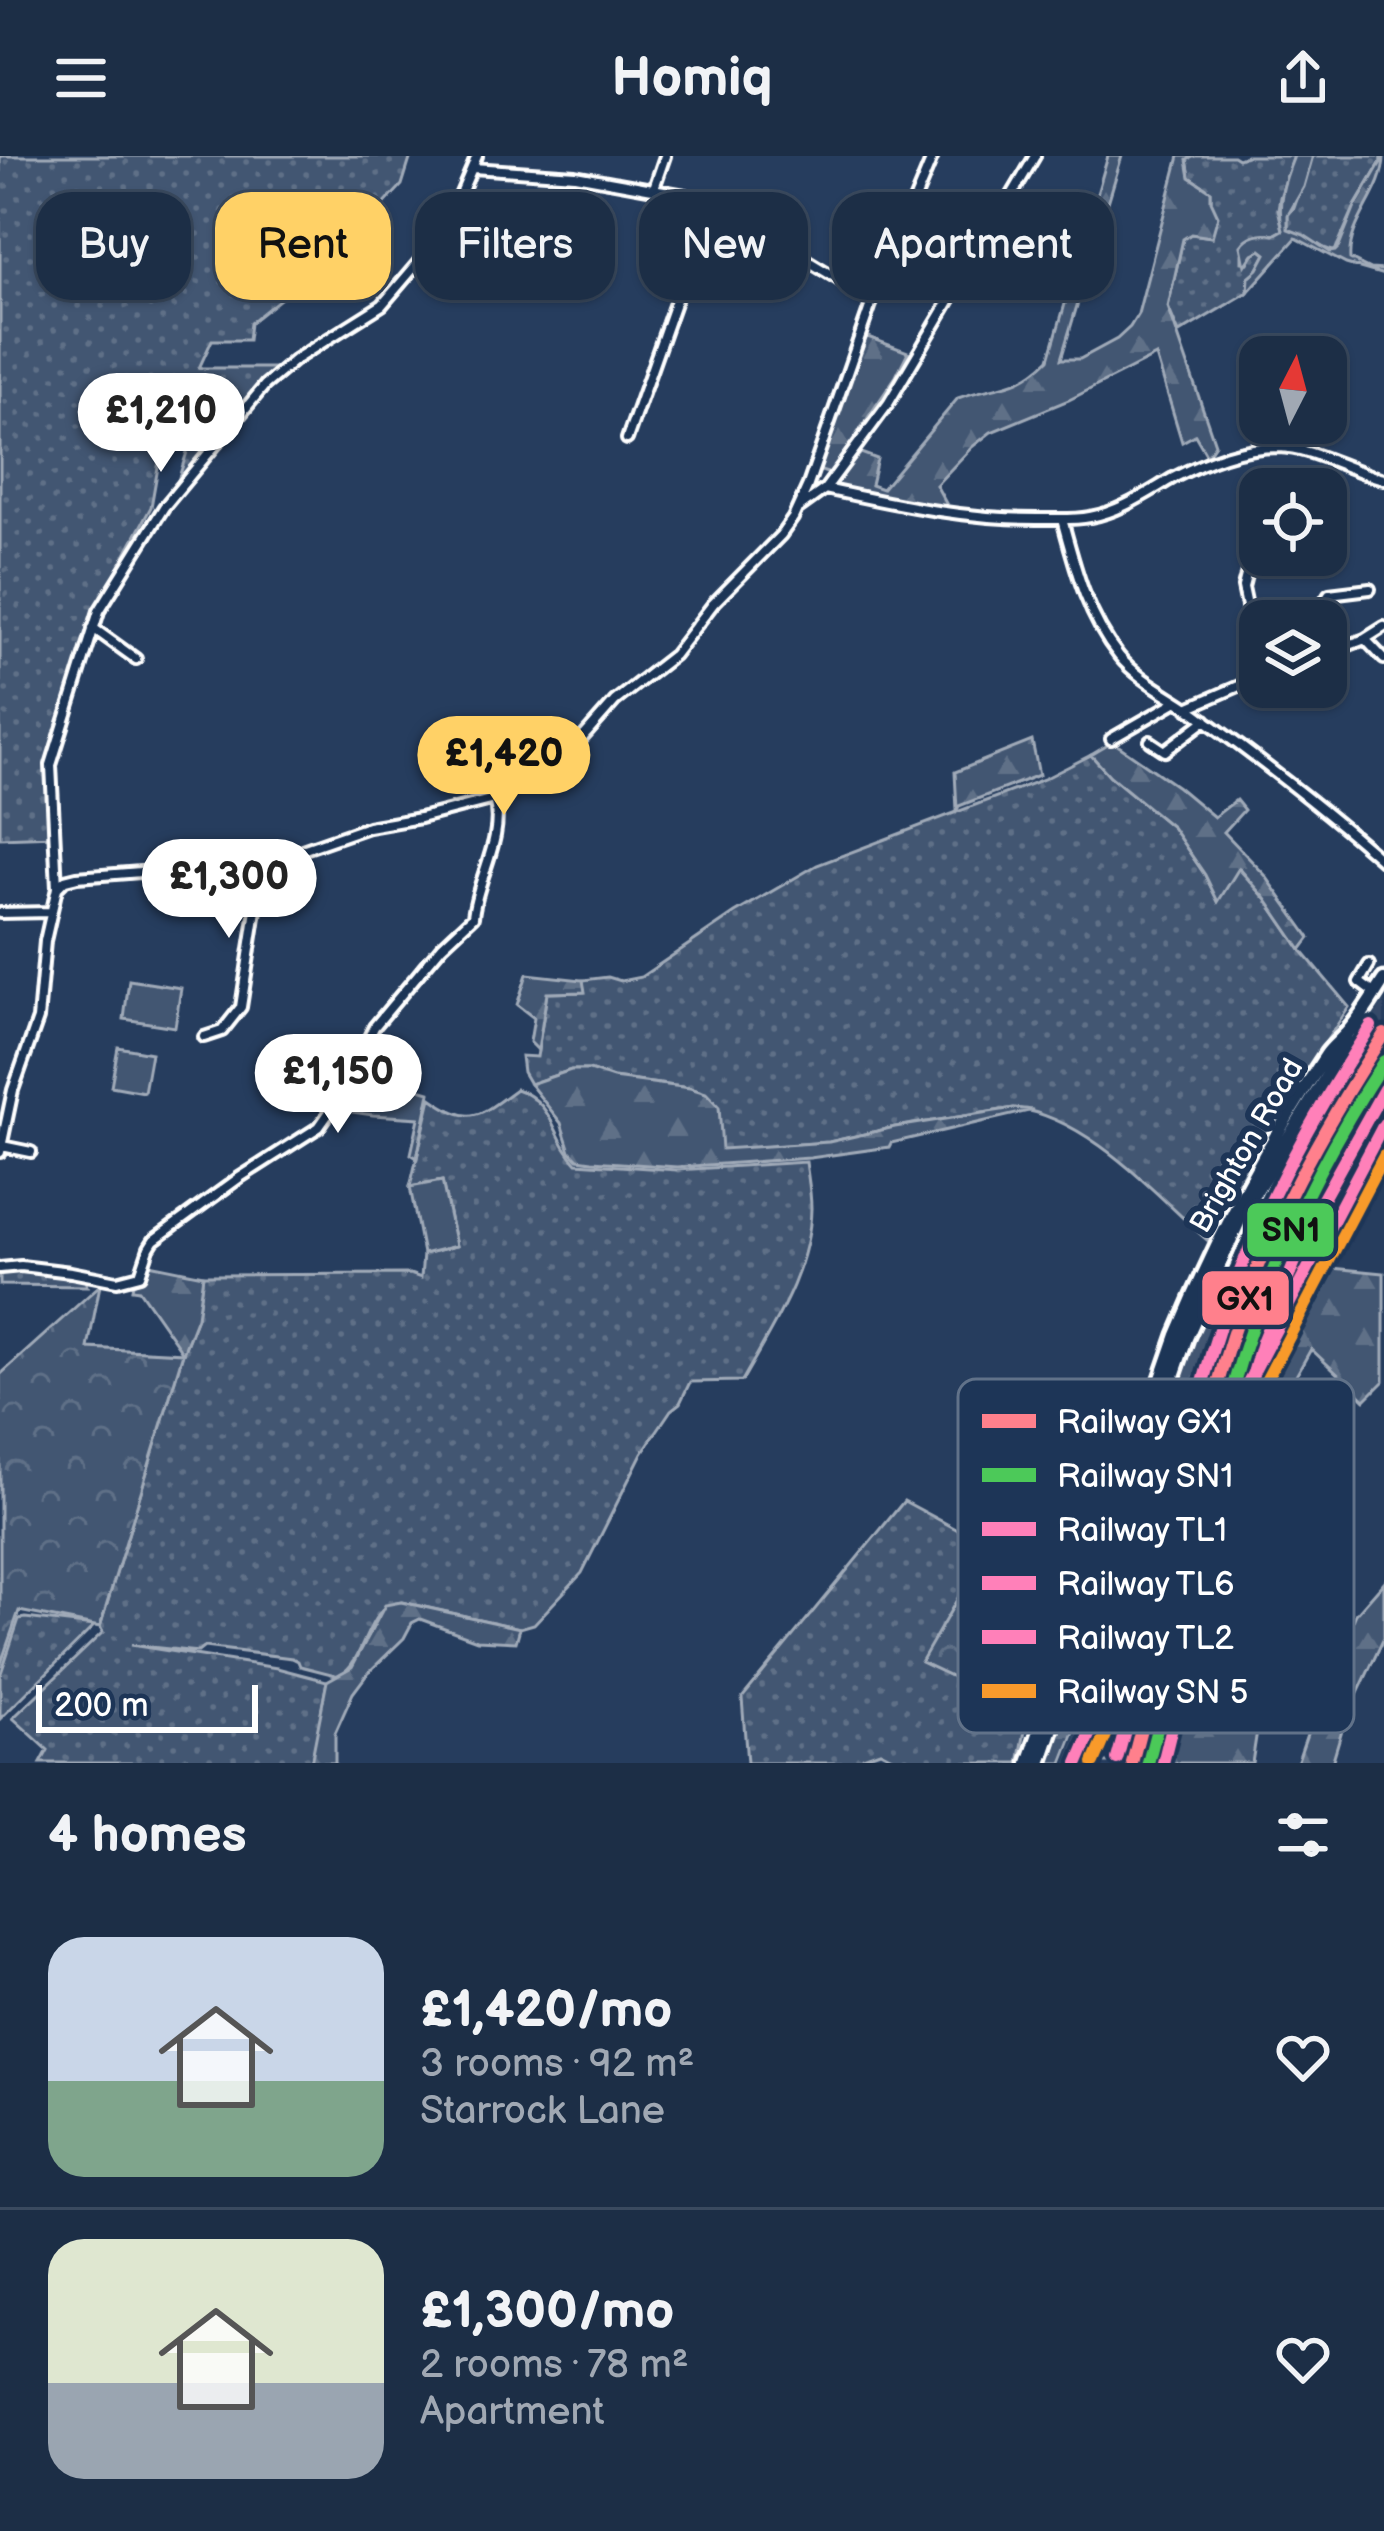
<!DOCTYPE html>
<html lang="en">
<head>
<meta charset="utf-8">
<style>
	:root { --surface:#1c2e46; --page:#293a51; --text:#f1f3f6; --muted:#a0a8b3; --line:#3a4a5f; --accent:#ffd166 }
	body { margin:0; font-family:"Balsamiq Sans",sans-serif; background:var(--page); color:var(--text); height:100vh; display:flex; flex-direction:column; font-size:45px; white-space:nowrap }
	* { box-sizing:border-box; margin:0 }
	p { font-size:39px; color:var(--muted) }
	.icon { flex:none; width:66px; height:66px; fill:none; stroke:currentColor; stroke-width:2; stroke-linecap:round; stroke-linejoin:round }
	.map { position:relative; height:1607px; overflow:hidden }
	.side { display:flex; flex-direction:column; background:var(--surface); flex:1 }
	.side>* { flex:none }
	.top-card { position:absolute; left:36px; top:36px; width:1314px; height:108px; display:flex; gap:24px }
	.needle { width:78px; rotate:6deg }
	.tools { position:absolute; left:1239px; top:180px; display:grid; gap:24px }
	.tools a { display:grid; place-items:center; width:108px; height:108px; border-radius:24px; background:var(--surface); box-shadow:0 3px 9px #0004,0 0 0 3px var(--line); font-size:60px }
	.scale { position:absolute; left:36px; bottom:30px; width:222px; box-sizing:border-box; padding-left:12px; border:6px solid #fff; border-top:0; font-size:33px; line-height:42px; white-space:nowrap; color:#fff; -webkit-text-stroke:9px #1d3557; paint-order:stroke }
	.price { position:absolute; translate:-50% -102px; padding:0 27px; border-radius:42px; background:#fff; color:#222; font-size:39px; line-height:78px; filter:drop-shadow(0 3px 6px #0008) }
	.price::after { content:''; position:absolute; left:50%; top:72px; width:36px; height:27px; margin-left:-18px; background:inherit; clip-path:polygon(0 0,100% 0,50% 100%) }
	.price.current { background:var(--accent); color:#111 }
	ul { padding:0; list-style:none }
	li { display:flex; align-items:center; gap:36px; height:300px; padding:0 48px }
	li+li { border-top:3px solid var(--line) }
	li span { display:grid; place-items:center; flex:none; width:336px; height:240px; border-radius:36px; color:#555 }
	li>.icon { margin-inline-start:auto }
	span .icon { width:144px; height:144px; fill:#fffc; stroke-width:1 }
	li b { font-size:51px }
	h2 { display:flex; justify-content:space-between; align-items:center; height:144px; padding:0 48px; font-size:51px }
	.chip { padding:0 42px; border-radius:36px; background:var(--surface); box-shadow:0 3px 9px #0004,0 0 0 3px var(--line); font-size:42px; line-height:108px }
	.chip.current { background:var(--accent); color:#111 }
	header { display:flex; justify-content:space-between; align-items:center; height:156px; padding:0 48px; background:var(--surface); font-size:54px; font-weight:600 }
	.map>svg:first-child { display:block }
	.built { fill:#344a68 }
	.grass { fill:url(#grass-dots); stroke:#a0aab8; stroke-width:3 }
	.forest { fill:url(#forest-firs); stroke:#a0aab8; stroke-width:3 }
	.park { fill:url(#park-crowns); stroke:#a0aab8; stroke-width:3 }
	.garden { fill:#425672; stroke:#a0aab8; stroke-width:3 }
	.lines { fill:none; stroke-linecap:round; stroke-linejoin:round }
	.minor-casing { stroke:#fff; stroke-width:16 }
	.highway-casing { stroke:#fff; stroke-width:21 }
	.minor { stroke:#1d3557; stroke-width:8 }
	.highway { stroke:#1d3557; stroke-width:12 }
	.rail-1-casing { stroke:#1d3557; stroke-width:21 }
	.rail-2-casing { stroke:#1d3557; stroke-width:21 }
	.rail-3-casing { stroke:#1d3557; stroke-width:21 }
	.rail-4-casing { stroke:#1d3557; stroke-width:21 }
	.rail-5-casing { stroke:#1d3557; stroke-width:21 }
	.rail-6-casing { stroke:#1d3557; stroke-width:21 }
	.rail-1 { stroke:#ff808c; stroke-width:12 }
	.rail-2 { stroke:#4cc959; stroke-width:12 }
	.rail-3 { stroke:#ff80b9; stroke-width:12 }
	.rail-4 { stroke:#ff80b9; stroke-width:12 }
	.rail-5 { stroke:#ff80b9; stroke-width:12 }
	.rail-6 { stroke:#f89a2c; stroke-width:12 }
	.labels { text-anchor:middle; dominant-baseline:central; stroke-width:12; stroke-linejoin:round; paint-order:stroke }
	.street-label { font-size:30px; fill:#fff; stroke:#1d3557 }
	.key { fill:#1d3557; stroke:#617289; stroke-width:3 }
	.key-label { font-size:33px; fill:#fff }
	.line-badge { stroke:#1d3557; stroke-width:4.5 }
	.pale-badge-label { font-size:33px; text-anchor:middle; font-weight:bold; fill:#111 }
</style>
</head>
<body>
<header><svg class="icon" aria-label="menu" viewBox="0 0 24 24"><path d="M4 6h16M4 12h16M4 18h16"/></svg>Homiq<svg class="icon" aria-label="share" viewBox="0 0 24 24"><path d="M12 15V3M7 8l5-5 5 5M5 13v7h14v-7"/></svg></header>
<div class="map">
<svg width="1384" height="1607" viewBox="0 0 1384 1607">
	<defs>
		<pattern id="grass-dots" width="8" height="8" patternUnits="userSpaceOnUse" patternTransform="scale(3)"><rect width="8" height="8" fill="#425672"/><path d="M2 2h.1M6 6h.1" fill="none" stroke="#5e6f87" stroke-width="1.8" stroke-linecap="round"/></pattern>
		<pattern id="forest-firs" width="22" height="20" patternUnits="userSpaceOnUse" patternTransform="scale(3)"><rect width="22" height="20" fill="#425672"/><path d="M5 1l3.5 6h-7zM16 11l3.5 6h-7z" fill="#5e6f87"/></pattern>
		<pattern id="park-crowns" width="20" height="18" patternUnits="userSpaceOnUse" patternTransform="scale(3)"><rect width="20" height="18" fill="#425672"/><path d="M2 6a3 3 0 1 1 6 0M12 15a3 3 0 1 1 6 0" fill="none" stroke="#5e6f87"/></pattern>
	</defs>
	<rect width="100%" height="100%" fill="#263d5e"/>
	<filter id="ink" filterUnits="userSpaceOnUse"><feTurbulence type="fractalNoise" baseFrequency=".00833" numOctaves="2"/><feDisplacementMap in="SourceGraphic" scale="24" xChannelSelector="R" yChannelSelector="G"/><feConvolveMatrix kernelMatrix="1 2 1 2 8 2 1 2 1" color-interpolation-filters="sRGB"/></filter>
	<g filter="url(#ink)">
		<path class="built" d="M1384 845V1008L1299 1166 1227 1349 1180 1607H1066L1169 1329 1241 1071 1267 1023Z"/>
		<path class="grass" d="M0 0H411L402 29 343 93 250 167 248 184H212L199 212H286L236 255 176 331 198 261 178 253 161 294 151 351 96 453 86 482 50 609 54 680 0 682Z
			M1195 0H1233L1238 3 1246 0H1294L1280 41 1278 53 1283 74 1274 79C1260 73 1251 89 1242 98V106L1248 107 1253 98 1261 94 1266 98 1258 113 1249 121 1248 136 1179 177 1168 151 1183 83 1191 78 1212 81 1211 35 1190 21 1187 3Z
			M1312 0H1381V6L1355 50 1335 95C1322 94 1301 79 1288 73V59L1294 52Z
			M1091 599 1110 620 1172 671 1205 719 1218 745 1238 712 1266 743 1301 794 1349 851 1279 956 1207 1084C1153 1036 1088 961 1014 952L895 971 829 986 720 994 719 954 705 937 690 932 613 922 589 914H571L530 928 523 916 521 900 537 901 547 837 584 836 583 824 608 821 621 825 641 821 735 757 817 709 1044 623Z
			M1384 911V945L1231 1239 1267 1129 1319 1015Z
			M516 933C555 946 552 982 577 1007L677 1014 806 1006C808 1021 811 1037 811 1052 810 1116 772 1171 742 1225L690 1226 680 1247 671 1254 642 1297 582 1417 534 1468 520 1472 402 1446C364 1449 369 1502 339 1520L300 1510 298 1505 292 1502 204 1491 198 1496 131 1489 277 1512 327 1525 312 1607H41L48 1594 13 1562 103 1476 100 1471 183 1197 197 1161 203 1119 410 1118 421 1122 423 1098 456 1090 442 1025 410 1031 431 942C472 971 479 960 516 933Z
			M6 1113 72 1118 84 1122 87 1130 0 1129V1114Z
			M904 1345 988 1390 922 1506 1032 1558 1027 1564 1019 1607H904L880 1595 863 1601 860 1607H747L742 1542Z
			M1165 1442 1124 1607H1097Z
			M25 1462 94 1470 0 1563V1520L19 1463Z"/>
		<path class="forest" d="M1108 0H1122L1061 203H1080L1117 183 1130 171 1138 158 1179 0H1195L1187 4 1190 21 1211 35V45L1218 60 1212 81 1191 78 1183 83 1168 151 1215 288 1207 300 1195 279 1182 286 1156 200 1069 244 991 276 972 291 936 329 948 351 914 348 832 330 861 297 877 303 871 329 882 333 958 242C997 228 1017 235 1049 203Z
			M1294 0H1312V3L1304 31 1288 59V73L1304 79 1330 96 1335 95 1339 91 1355 51 1381 6V0H1384C1384 37 1347 66 1350 103L1370 113 1384 114V119L1346 108 1296 82 1248 136 1249 121 1258 113 1266 98 1261 94 1253 98 1245 110 1241 90C1247 79 1263 75 1274 79L1283 74C1276 48 1284 25 1294 0Z
			M865 180 908 196 896 220 830 318 818 314Z
			M1032 585 1039 619 959 650 957 654 955 616Z
			M1113 586 1178 631 1214 661 1236 644 1244 654 1224 676 1265 719 1310 782 1301 794 1266 743 1239 712 1218 746 1205 719 1172 671 1110 620 1091 599Z
			M527 818 583 824 585 836 547 837 538 894 530 886 534 862 517 849Z
			M571 914H589L613 922 690 932 706 937 719 951 722 993 829 986 895 971 1014 952 1033 954 891 987 889 991 810 1002 677 1011 592 1005 578 1003 570 995 561 967 530 928Z
			M358 915 430 936 417 1002 411 998 419 962 373 959 339 954Z
			M1384 1005V1013L1332 1112 1384 1117V1225L1365 1244 1311 1193 1267 1272 1274 1279 1249 1328 1280 1383 1272 1478 1252 1607H1151L1179 1510 1187 1495 1209 1403 1210 1387 1200 1380 1206 1348Z
			M1284 1013 1246 1098 1197 1231 1177 1331 1124 1449 1062 1607H1049L1190 1185 1241 1071 1249 1072Z
			M149 1108 203 1119 197 1161 183 1197 139 1134 132 1133 133 1128 142 1124Z
			M1384 1426V1482L1344 1567 1332 1607H1297L1318 1546 1356 1458Z
			M401 1446 520 1472 516 1486 477 1484 420 1463 412 1467 404 1482 368 1517 353 1537 335 1577V1607H311L327 1525 352 1511 385 1449Z"/>
		<path class="park" d="M100 1129 88 1192 183 1197 100 1471 19 1455 0 1510V1219Z
			M988 1390 1077 1438 1043 1536 1032 1558 921 1506Z"/>
		<path class="garden" d="M129 824 181 832 175 871 124 863Z
			M118 891 151 897 144 936 111 930Z
			M442 1025 456 1090 423 1098 410 1031Z"/>
		<g class="lines">
			<defs>
				<path id="minor" d="M473 12 575 19 686 39 773 84 873 144
					M654 32 665 0
					M627 283 709 50
					M825 333C898 349 969 364 1044 363 1059 363 1075 364 1090 361 1120 356 1147 337 1173 322 1206 305 1241 291 1278 291 1314 292 1349 315 1384 323
					M800 351 825 333 888 248 1035 0
					M1062 363C1075 411 1087 460 1119 500 1140 526 1175 541 1201 561 1264 607 1325 654 1384 706
					M1260 396 1250 404 1243 431 1260 513
					M93 472 136 503
					M1365 483 1384 503
					M1331 497 1324 446 1329 438 1370 433
					M1326 498 1365 483 1384 471
					M1190 551 1260 521
					M1111 583 1177 545
					M1150 585 1165 595 1206 564
					M57 732 65 724 77 721 218 710 299 695 368 671 420 662 494 643 534 621 571 595 615 545 674 499 713 448 781 379 793 362 808 329 870 151 933 0
					M0 757 51 756
					M1369 809 1359 826 1375 838
					M204 881 222 875 241 851 264 702
					M2 990 31 996
					M0 996 13 934 38 863 45 785 57 732 51 609 99 455 164 351 265 229 296 203 382 149 423 101 448 68 477 0
					M0 1112 21 1110 71 1116 117 1125 140 1119 149 1092 154 1084 239 1022 319 971 338 944 374 871 442 790 473 761C476 724 506 680 494 643"/>
				<path id="highway" d="M1029 1607 1177 1179C1218 1081 1268 986 1327 898 1333 890 1340 885 1346 878 1361 862 1372 842 1384 824
					M1040 1607 1186 1182 1244 1054 1340 899 1346 879"/>
			</defs>
			<use href="#minor" class="minor-casing"/>
			<use href="#highway" class="highway-casing"/>
			<use href="#minor" class="minor"/>
			<use href="#highway" class="highway"/>
			<defs>
				<path id="rail-1" d="M1132 1607C1146 1554 1160 1501 1171 1447 1189 1357 1204 1267 1232 1180 1267 1072 1322 973 1384 878"/>
				<path id="rail-2" d="M1148 1607C1162 1554 1176 1500 1187 1446 1201 1374 1213 1301 1233 1230 1266 1114 1318 1006 1384 905"/>
				<path id="rail-3" d="M1117 1603C1132 1550 1146 1496 1157 1442 1175 1352 1190 1261 1219 1173 1254 1065 1309 965 1371 870"/>
				<path id="rail-4" d="M1163 1607 1196 1474 1234 1285 1262 1186 1315 1057 1384 933"/>
				<path id="rail-5" d="M1078 1607 1212 1295 1384 968"/>
				<path id="rail-6" d="M1094 1607 1226 1301 1384 1000"/>
			</defs>
			<use href="#rail-1" class="rail-1-casing"/>
			<use href="#rail-2" class="rail-2-casing"/>
			<use href="#rail-3" class="rail-3-casing"/>
			<use href="#rail-4" class="rail-4-casing"/>
			<use href="#rail-5" class="rail-5-casing"/>
			<use href="#rail-6" class="rail-6-casing"/>
			<use href="#rail-1" class="rail-1"/>
			<use href="#rail-2" class="rail-2"/>
			<use href="#rail-3" class="rail-3"/>
			<use href="#rail-4" class="rail-4"/>
			<use href="#rail-5" class="rail-5"/>
			<use href="#rail-6" class="rail-6"/>
		</g>
	</g>
	<g class="labels">
		<g class="street-label">
			<text transform="translate(1247 990) rotate(-60)">Brighton Road</text>
		</g>
	</g>
	<rect x="958" y="1223" width="396" height="354" rx="18" class="key"/>
	<rect x="982" y="1258" width="54" height="14" fill="#ff808c"/>
	<rect x="982" y="1312" width="54" height="14" fill="#4cc959"/>
	<rect x="982" y="1366" width="54" height="14" fill="#ff80b9"/>
	<rect x="982" y="1420" width="54" height="14" fill="#ff80b9"/>
	<rect x="982" y="1474" width="54" height="14" fill="#ff80b9"/>
	<rect x="982" y="1528" width="54" height="14" fill="#f89a2c"/>
	<g class="key-label">
		<text x="1057" y="1277">Railway GX1</text>
		<text x="1057" y="1331">Railway SN1</text>
		<text x="1057" y="1385">Railway TL1</text>
		<text x="1057" y="1439">Railway TL6</text>
		<text x="1057" y="1493">Railway TL2</text>
		<text x="1057" y="1547">Railway SN 5</text>
	</g>
	<g class="line-badge">
		<rect x="1245" y="1045" width="91" height="58" rx="12" fill="#4cc959"/>
		<rect x="1200" y="1113" width="91" height="58" rx="12" fill="#ff808c"/>
	</g>
	<g class="pale-badge-label">
		<text x="1291" y="1085">SN1</text>
		<text x="1245" y="1154">GX1</text>
	</g>
</svg>
<div class="tools">
<a><svg class="needle" viewBox="-14 -14 28 28"><path d="M0-13l5 13h-10z" fill="#e53935"/><path d="M0 13l5-13h-10z" fill="#a0a8b3"/></svg></a>
<a><svg class="icon" aria-label="locate" viewBox="0 0 24 24"><circle cx="12" cy="12" r="6"/><path d="M12 2v4M12 18v4M2 12h4M18 12h4"/></svg></a>
<a><svg class="icon" aria-label="layers" viewBox="0 0 24 24"><path d="M12 4l9 5-9 5-9-5zM3 14l9 5 9-5"/></svg></a>
</div>
<div class="scale">200 m</div>
<b class="price" style="left:161px;top:319px">£1,210</b>
<b class="price current" style="left:504px;top:662px">£1,420</b>
<b class="price" style="left:229px;top:785px">£1,300</b>
<b class="price" style="left:338px;top:980px">£1,150</b>
<div class="top-card">
<a class="chip">Buy</a>
<a class="chip current">Rent</a>
<a class="chip">Filters</a>
<a class="chip">New</a>
<a class="chip">Apartment</a>
</div>
</div>
<section class="side">
<h2>4 homes<svg class="icon" aria-label="filters" viewBox="0 0 24 24"><path d="M4 7h16M4 17h16"/><circle cx="9" cy="7" r="2"/><circle cx="15" cy="17" r="2"/></svg></h2>
<ul>
<li><span style="background:linear-gradient(#c9d6e8 60%,#7fa58c 0)"><svg class="icon" aria-label="home" viewBox="0 0 24 24"><path d="M3 11l9-7 9 7M6 9v11h12V9"/></svg></span><div><b>£1,420/mo</b><p>3 rooms · 92 m²</p><p>Starrock Lane</p></div><svg class="icon" aria-label="heart" viewBox="0 0 24 24"><path d="M12 20l-8-8c-3-5 5-10 8-4 3-6 11-1 8 4z"/></svg></li>
<li><span style="background:linear-gradient(#dfe7d0 60%,#9aa5b1 0)"><svg class="icon" aria-label="home" viewBox="0 0 24 24"><path d="M3 11l9-7 9 7M6 9v11h12V9"/></svg></span><div><b>£1,300/mo</b><p>2 rooms · 78 m²</p><p>Apartment</p></div><svg class="icon" aria-label="heart" viewBox="0 0 24 24"><path d="M12 20l-8-8c-3-5 5-10 8-4 3-6 11-1 8 4z"/></svg></li>
</ul>
</section>
</body>
</html>
